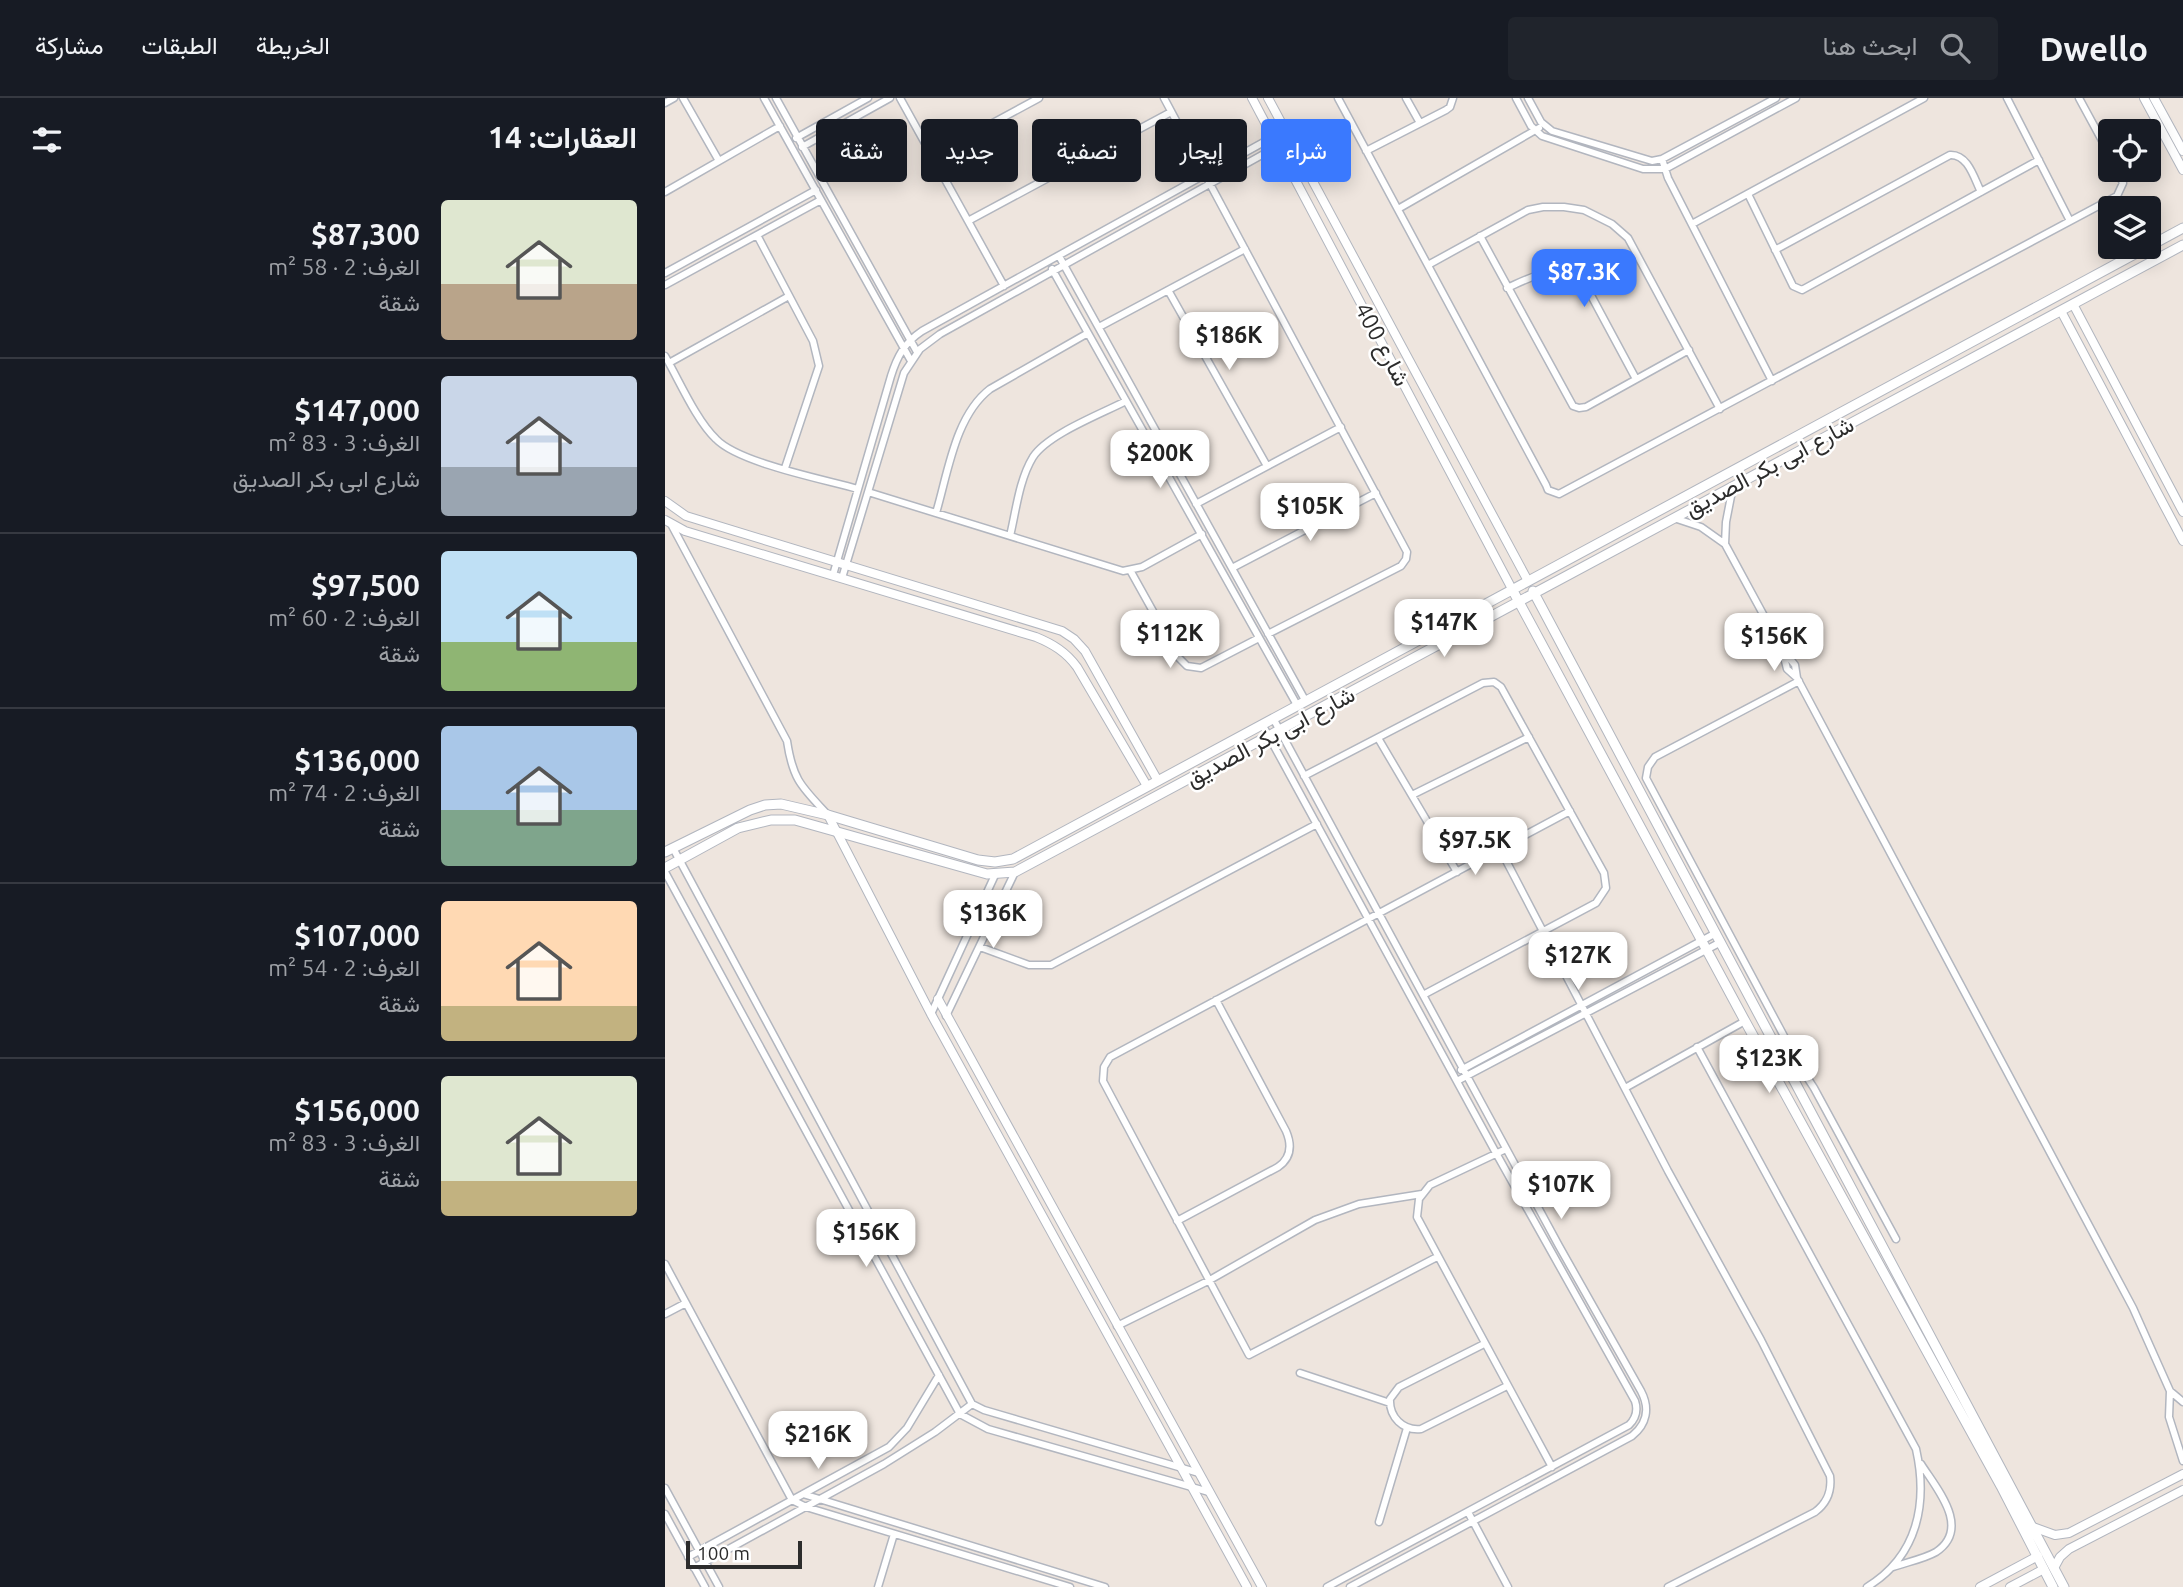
<!DOCTYPE html>
<html lang="ar">
<head>
<meta charset="utf-8">
<style>
	:root { --surface:#171b24; --page:#20242c; --text:#f1f3f6; --muted:#9ea1a6; --line:#363941; --accent:#3a79fe }
	body { margin:0; font-family:Ubuntu,Vazirmatn,sans-serif; background:var(--page); color:var(--text); direction:rtl; height:100vh; display:flex; flex-direction:column; font-size:26px; white-space:nowrap }
	* { box-sizing:border-box; margin:0 }
	p { font-size:23px; color:var(--muted) }
	.icon { flex:none; width:38px; height:38px; fill:none; stroke:currentColor; stroke-width:2; stroke-linecap:round; stroke-linejoin:round }
	.map { position:relative; flex:1; overflow:hidden; direction:ltr }
	.panel { display:flex; flex-direction:column; background:var(--surface); width:665px }
	.panel>* { flex:none }
	.banner { position:absolute; left:21px; top:21px; width:665px; height:63px; direction:rtl; display:flex; gap:14px }
	.fabs { position:absolute; left:1433px; top:21px; display:grid; gap:14px }
	.fabs a { display:grid; place-items:center; width:63px; height:63px; border-radius:7px; background:var(--surface); box-shadow:0 4px 18px #0003; font-size:35px }
	.scale { position:absolute; left:21px; bottom:18px; width:116px; box-sizing:border-box; padding-left:7px; border:4px solid #2c2c2c; border-top:0; font-size:19px; line-height:24px; white-space:nowrap; color:#2c2c2c; -webkit-text-stroke:5px #fff; paint-order:stroke }
	.price { position:absolute; translate:-50% -60px; padding:0 16px; border-radius:14px; background:#fff; color:#222; font-size:23px; line-height:46px; filter:drop-shadow(0 2px 4px #0008) }
	.price::after { content:''; position:absolute; left:50%; top:42px; width:21px; height:16px; margin-left:-10px; background:inherit; clip-path:polygon(0 0,100% 0,50% 100%) }
	.price.active { background:var(--accent); color:#fff }
	ul { padding:0; list-style:none }
	li { display:flex; align-items:center; gap:21px; height:175px; padding:0 28px }
	li+li { border-top:2px solid var(--line) }
	li span { display:grid; place-items:center; flex:none; width:196px; height:140px; border-radius:7px; color:#555 }
	li>.icon { margin-inline-start:auto }
	span .icon { width:84px; height:84px; fill:#fffc; stroke-width:1 }
	li b { font-size:30px }
	h2 { display:flex; justify-content:space-between; align-items:center; height:84px; padding:0 28px; font-size:30px }
	.chip { padding:0 24px; border-radius:7px; background:var(--surface); box-shadow:0 4px 18px #0003; font-size:24px; line-height:63px }
	.chip.active { background:var(--accent); color:#fff }
	header { display:flex; align-items:center; gap:42px; box-sizing:border-box; height:98px; padding:0 35px; background:var(--surface); border-bottom:2px solid var(--line) }
	header strong { font-size:33px }
	nav { display:flex; gap:38px; margin-inline-start:auto; font-size:24px }
	.search { width:490px; height:63px; background:var(--page); display:flex; align-items:center; gap:18px; box-sizing:border-box; padding:0 24px; border-radius:7px; color:var(--muted); font-size:26px }
	main { display:flex; flex:1; min-height:0 }
	.map>svg:first-child { display:block }
	.lines { fill:none; stroke-linecap:round; stroke-linejoin:round }
	.minor-casing { stroke:#b2b6bf; stroke-width:9 }
	.tertiary-casing { stroke:#b2b6bf; stroke-width:10 }
	.secondary-casing { stroke:#b2b6bf; stroke-width:11 }
	.minor { stroke:#fff; stroke-width:6 }
	.tertiary { stroke:#fff; stroke-width:8 }
	.secondary { stroke:#fff; stroke-width:9 }
	.labels { text-anchor:middle; dominant-baseline:central; stroke-width:5; stroke-linejoin:round; paint-order:stroke }
	.street-label { font-size:23px; fill:#2c2c2c; stroke:#fff }
</style>
</head>
<body>
<header>
<strong>Dwello</strong>
<div class="search"><svg class="icon" aria-label="search" viewBox="0 0 24 24"><circle cx="10" cy="10" r="6"/><path d="M15 15l6 6"/></svg>ابحث هنا</div>
<nav><a>الخريطة</a><a>الطبقات</a><a>مشاركة</a></nav>
</header>
<main>
<div class="map">
<svg width="1518" height="1489" viewBox="0 0 1518 1489">
	<rect width="100%" height="100%" fill="#eee5de"/>
	<g class="lines">
		<defs>
			<path id="minor" d="M18 0 54 63
				M99 0 246 263
				M111 0 252 254
				M235 0 339 188
				M499 0 742 454 741 461 736 468 603 536
				M673 0 881 387 883 392 894 396 1452 98 1458 85 1452 72
				M741 0 755 25
				M851 0 866 28 877 38 978 71H1000L1131 0
				M863 0 876 24 887 33 987 63 997 61 1111 0
				M1342 0 1405 123
				M1414 0 1446 59
				M0 5 9 0
				M131 40 203 0
				M137 49 225 0
				M701 53 781 12 785 9 788 0
				M267 58 374 0
				M997 61 1003 80 1107 283
				M0 94 115 28
				M1083 96 1128 188 1137 192 1374 62
				M733 111 874 30
				M303 123 506 14
				M1027 126 1259 0
				M92 137 148 243 154 268 120 370
				M815 138 908 308 914 310 921 309 1024 252
				M1110 152 1285 57C1303 56 1309 80 1316 94
				M394 158 640 602
				M763 167 863 112 878 109H899L919 112 947 126 963 140 1055 311
				M387 171 632 607
				M0 175 151 92
				M0 187 156 102
				M842 190C869 178 898 161 921 188L971 281
				M503 192 602 368
				M434 229 580 151
				M0 258C14 282 31 322 51 341 74 365 158 381 193 391
				M4 265 124 198
				M203 394 458 473 477 469 537 436
				M531 406 676 329
				M271 415C283 375 290 318 325 291L423 235
				M1009 420 1036 429 1060 446 1117 551 1130 567 1132 580 1468 1210 1505 1293 1518 1304
				M6 426 122 643C128 683 137 689 163 717
				M345 438C351 413 354 382 368 359 383 336 436 316 461 303
				M1060 446 1061 424 1068 388
				M567 470 711 395
				M465 472 514 560 522 568 536 570 594 540
				M168 477 226 278C232 259 239 245 257 233L608 39
				M177 480 239 275 255 251 275 236 613 48
				M1117 551 1122 571 1132 580
				M1134 583 990 659 983 669 981 680 1136 970 1149 990 1231 1141
				M608 620 894 1148 976 1293C985 1310 982 1326 967 1338L685 1489
				M597 626 831 1055 970 1303C973 1312 971 1320 964 1327L662 1489
				M713 640 792 774
				M639 678 818 585 829 584 836 589 939 775 941 790 931 805 758 897
				M747 697 864 639
				M8 750 307 1306 319 1312 534 1375
				M835 751 1003 1073 1096 1242 1165 1378C1167 1394 1162 1405 1150 1414L1003 1489
				M0 774 295 1316 323 1331 544 1394
				M315 849 364 867H386L652 726
				M266 916 330 777
				M281 918 350 774
				M1032 949 1251 1351C1263 1405 1253 1458 1202 1489
				M796 972 1051 835
				M792 983 1056 844
				M960 990 1080 923
				M841 1051 765 1087 754 1101 752 1119 887 1369
				M512 1123 613 1069C626 1060 627 1047 621 1033L551 902
				M772 1159 584 1257 438 983 439 969 445 959 905 713
				M0 1166 127 1402 141 1409 405 1489
				M0 1216 21 1205
				M452 1228 543 1183 650 1122 694 1106 757 1096
				M819 1246 734 1289 725 1301C724 1319 738 1333 756 1331L842 1288
				M635 1275 725 1305
				M1505 1293 1504 1319 1518 1363
				M0 1390 54 1489
				M138 1396 440 1489
				M803 1414 843 1489
				M0 1416 40 1489
				M714 1424 742 1330
				M23 1459 224 1349 242 1330 274 1277
				M1228 1469C1242 1464 1259 1461 1271 1454 1307 1430 1271 1390 1256 1366
				M29 1470 219 1366 270 1334 307 1306
				M213 1489 229 1436"/>
			<path id="tertiary" d="M587 0 847 491
				M603 0 863 483
				M1479 0 1518 72
				M1489 0 1518 53
				M1408 206 1518 414
				M1396 213 1518 443
				M0 403 21 418 397 533 409 541 420 553 493 683
				M0 422 20 433 371 539C388 546 401 554 412 569L482 688
				M163 717 266 916 582 1489
				M273 901 597 1489
				M1368 1429 1390 1437 1404 1435 1518 1376
				M1389 1470 1395 1459 1404 1451 1518 1392
				M1315 1489 1373 1458
				M1345 1489 1379 1471"/>
			<path id="secondary" d="M847 491 1080 923 1336 1388 1388 1489
				M868 493 1399 1489
				M0 754 85 712 100 707 116 706 163 717 313 762 330 764 348 761 1518 130
				M0 770 73 730 106 722H130L322 776 350 774 1518 147"/>
		</defs>
		<use href="#minor" class="minor-casing"/>
		<use href="#tertiary" class="tertiary-casing"/>
		<use href="#secondary" class="secondary-casing"/>
		<use href="#minor" class="minor"/>
		<use href="#tertiary" class="tertiary"/>
		<use href="#secondary" class="secondary"/>
	</g>
	<g class="labels">
		<g class="street-label">
			<text transform="translate(718 246) rotate(62)">شارع 400</text>
			<text transform="translate(1104 368) rotate(-28)">شارع ابى بكر الصديق</text>
			<text transform="translate(605 638) rotate(-28)">شارع ابى بكر الصديق</text>
		</g>
	</g>
</svg>
<div class="fabs">
<a><svg class="icon" aria-label="locate" viewBox="0 0 24 24"><circle cx="12" cy="12" r="6"/><path d="M12 2v4M12 18v4M2 12h4M18 12h4"/></svg></a>
<a><svg class="icon" aria-label="layers" viewBox="0 0 24 24"><path d="M12 4l9 5-9 5-9-5zM3 14l9 5 9-5"/></svg></a>
</div>
<div class="scale">100 m</div>
<b class="price active" style="left:919px;top:211px">$87.3K</b>
<b class="price" style="left:564px;top:274px">$186K</b>
<b class="price" style="left:495px;top:392px">$200K</b>
<b class="price" style="left:645px;top:445px">$105K</b>
<b class="price" style="left:779px;top:561px">$147K</b>
<b class="price" style="left:505px;top:572px">$112K</b>
<b class="price" style="left:1109px;top:575px">$156K</b>
<b class="price" style="left:810px;top:779px">$97.5K</b>
<b class="price" style="left:328px;top:852px">$136K</b>
<b class="price" style="left:913px;top:894px">$127K</b>
<b class="price" style="left:1104px;top:997px">$123K</b>
<b class="price" style="left:896px;top:1123px">$107K</b>
<b class="price" style="left:201px;top:1171px">$156K</b>
<b class="price" style="left:153px;top:1373px">$216K</b>
<div class="banner">
<a class="chip active">شراء</a>
<a class="chip">إيجار</a>
<a class="chip">تصفية</a>
<a class="chip">جديد</a>
<a class="chip">شقة</a>
</div>
</div>
<section class="panel">
<h2>العقارات: 14<svg class="icon" aria-label="filters" viewBox="0 0 24 24"><path d="M4 7h16M4 17h16"/><circle cx="9" cy="7" r="2"/><circle cx="15" cy="17" r="2"/></svg></h2>
<ul>
<li><span style="background:linear-gradient(#dfe7d0 60%,#b9a48a 0)"><svg class="icon" aria-label="home" viewBox="0 0 24 24"><path d="M3 11l9-7 9 7M6 9v11h12V9"/></svg></span><div><b>$87,300</b><p>الغرف: 2 · 58 m²</p><p>شقة</p></div></li>
<li><span style="background:linear-gradient(#c9d6e8 65%,#9aa5b1 0)"><svg class="icon" aria-label="home" viewBox="0 0 24 24"><path d="M3 11l9-7 9 7M6 9v11h12V9"/></svg></span><div><b>$147,000</b><p>الغرف: 3 · 83 m²</p><p>شارع ابى بكر الصديق</p></div></li>
<li><span style="background:linear-gradient(#bfe0f5 65%,#8fb573 0)"><svg class="icon" aria-label="home" viewBox="0 0 24 24"><path d="M3 11l9-7 9 7M6 9v11h12V9"/></svg></span><div><b>$97,500</b><p>الغرف: 2 · 60 m²</p><p>شقة</p></div></li>
<li><span style="background:linear-gradient(#a9c7e8 60%,#7fa58c 0)"><svg class="icon" aria-label="home" viewBox="0 0 24 24"><path d="M3 11l9-7 9 7M6 9v11h12V9"/></svg></span><div><b>$136,000</b><p>الغرف: 2 · 74 m²</p><p>شقة</p></div></li>
<li><span style="background:linear-gradient(#ffd9b3 75%,#c2b280 0)"><svg class="icon" aria-label="home" viewBox="0 0 24 24"><path d="M3 11l9-7 9 7M6 9v11h12V9"/></svg></span><div><b>$107,000</b><p>الغرف: 2 · 54 m²</p><p>شقة</p></div></li>
<li><span style="background:linear-gradient(#dfe7d0 75%,#c2b280 0)"><svg class="icon" aria-label="home" viewBox="0 0 24 24"><path d="M3 11l9-7 9 7M6 9v11h12V9"/></svg></span><div><b>$156,000</b><p>الغرف: 3 · 83 m²</p><p>شقة</p></div></li>
</ul>
</section>
</main>
</body>
</html>
